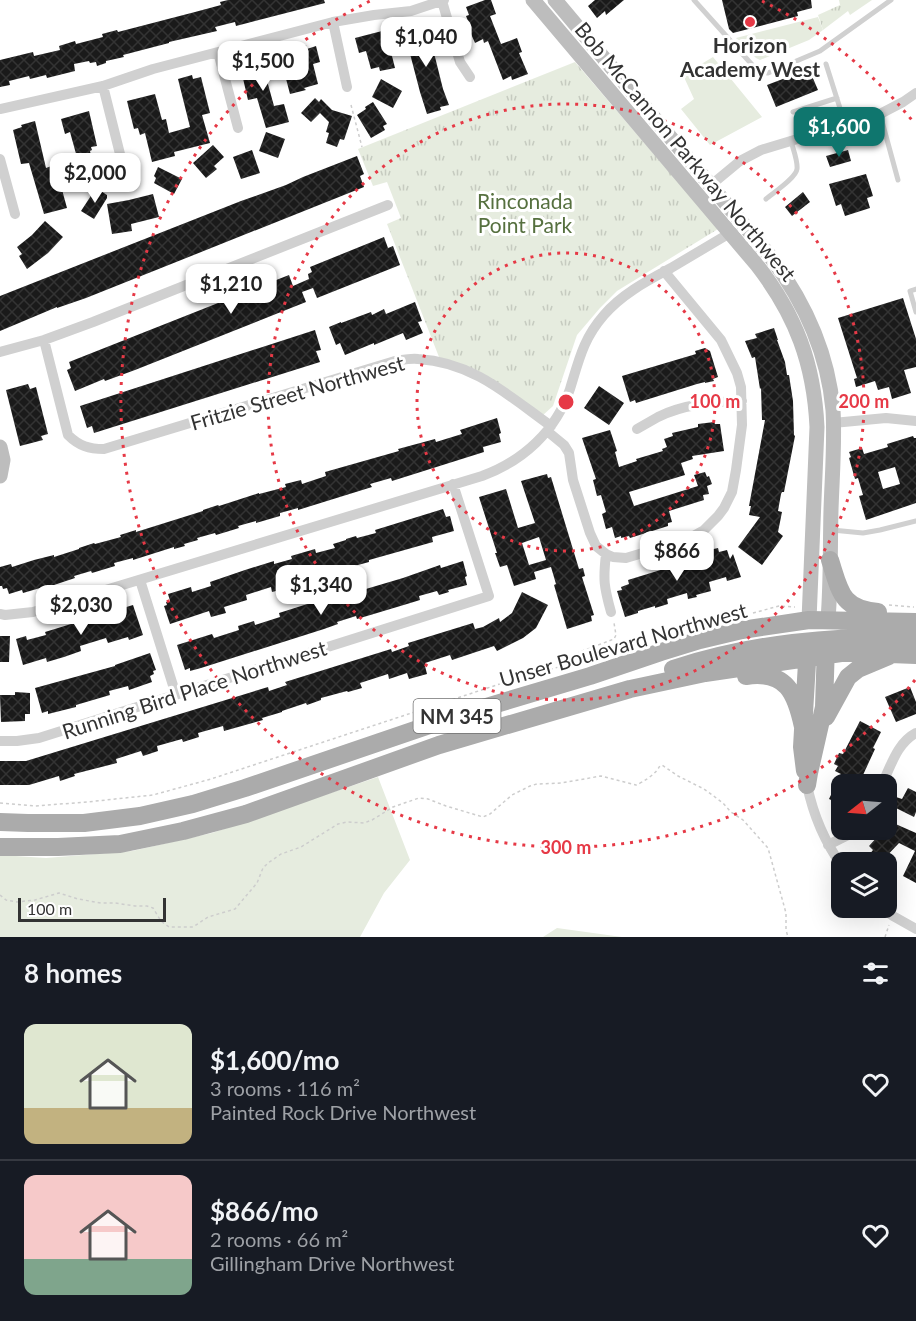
<!DOCTYPE html>
<html lang="en">
<head>
<meta charset="utf-8">
<style>
	:root { --surface:#171b24; --page:#242831; --text:#f1f3f6; --muted:#9ea1a6; --line:#363941; --accent:#0f766e }
	body { margin:0; font-family:Lato,sans-serif; background:var(--page); color:var(--text); height:100vh; display:flex; flex-direction:column; font-size:22px; white-space:nowrap }
	* { box-sizing:border-box; margin:0 }
	p { font-size:20px; color:var(--muted) }
	.icon { flex:none; width:33px; height:33px; fill:none; stroke:currentColor; stroke-width:2; stroke-linecap:round; stroke-linejoin:round }
	.map { position:relative; height:937px; overflow:hidden }
	.panel { display:flex; flex-direction:column; background:var(--surface); flex:1 }
	.panel>* { flex:none }
	.needle { width:39px; rotate:253deg }
	.controls { position:absolute; left:831px; top:774px; display:grid; gap:12px }
	.controls a { display:grid; place-items:center; width:66px; height:66px; border-radius:12px; background:var(--surface); box-shadow:0 6px 24px #0002; font-size:30px }
	.scale { position:absolute; left:18px; bottom:15px; width:148px; box-sizing:border-box; padding-left:6px; border:3px solid #333; border-top:0; font-size:16px; line-height:21px; white-space:nowrap; color:#333; -webkit-text-stroke:4px #fff; paint-order:stroke }
	.price { position:absolute; translate:-50% -51px; padding:0 14px; border-radius:12px; background:#fff; color:#222; font-size:20px; line-height:39px; filter:drop-shadow(0 2px 3px #0008) }
	.price::after { content:''; position:absolute; left:50%; top:36px; width:18px; height:14px; margin-left:-9px; background:inherit; clip-path:polygon(0 0,100% 0,50% 100%) }
	.price.current { background:var(--accent); color:#fff }
	ul { padding:0; list-style:none }
	li { display:flex; align-items:center; gap:18px; height:150px; padding:0 24px }
	li+li { border-top:2px solid var(--line) }
	li span { display:grid; place-items:center; flex:none; width:168px; height:120px; border-radius:12px; color:#555 }
	li>.icon { margin-inline-start:auto }
	span .icon { width:72px; height:72px; fill:#fffc; stroke-width:1 }
	li b { font-size:26px }
	h2 { display:flex; justify-content:space-between; align-items:center; height:72px; padding:0 24px; font-size:26px }
	.map>svg:first-child { display:block }
	.grass { fill:#e6ecdf }
	.park { fill:url(#park-tufts) }
	.building { fill:url(#building-cross-hatch); fill-rule:evenodd }
	.lines { fill:none; stroke-linecap:round; stroke-linejoin:round }
	.path { stroke:#cdcdcd; stroke-width:1.5; stroke-dasharray:3 3; stroke-linecap:butt }
	.lane { stroke:#d0d0d0; stroke-width:5 }
	.street { stroke:#d0d0d0; stroke-width:10 }
	.secondary { stroke:#bdbdbd; stroke-width:15 }
	.primary { stroke:#ababab; stroke-width:18 }
	.ring { fill:none; stroke:#e63946; stroke-width:3; stroke-dasharray:3 6 }
	.poi-dot { fill:#e63946; stroke:#fff; stroke-width:2 }
	.labels { text-anchor:middle; dominant-baseline:central; stroke-width:6; stroke-linejoin:round; paint-order:stroke }
	.shield { fill:#fff; stroke:#707070; stroke-width:1.5 }
	.shield-label { font-size:20px; font-weight:bold; fill:#333 }
	.poi-label { font-size:21px; font-weight:bold; fill:#333; stroke:#fff }
	.street-label { font-size:21px; fill:#333; stroke:#fff }
	.park-label { font-size:21px; fill:#56703f; stroke:#fff }
	.centre { fill:#e63946; stroke:#fff; stroke-width:3 }
	.ring-label { font-size:18px; text-anchor:middle; font-weight:bold; fill:#e63946; stroke:#fff; stroke-width:6; stroke-linejoin:round; paint-order:stroke }
</style>
</head>
<body>
<div class="map">
<svg width="916" height="937" viewBox="0 0 916 937">
	<defs>
		<pattern id="park-tufts" width="24" height="20" patternUnits="userSpaceOnUse" patternTransform="scale(1.5)"><rect width="24" height="20" fill="#e6ecdf"/><path d="M3 7l-1-3M5 7V3M7 7l1-3M15 17l-1-3M17 17v-4M19 17l1-3" fill="none" stroke="#c6cbc0"/></pattern>
		<pattern id="building-cross-hatch" width="8" height="8" patternUnits="userSpaceOnUse" patternTransform="scale(1.5)"><rect width="8" height="8" fill="#1a1a1a"/><path d="M0 0l8 8M0 8l8-8" fill="none" stroke="#333"/></pattern>
	</defs>
	<rect width="100%" height="100%" fill="#fff"/>
	<path class="grass" d="M818 17 823 30 809 40 760 60 756 58 736 38Z
		M713 57 762 117 710 145 681 109 694 99 683 75Z
		M378 777 410 860 384 893 360 937H0V855L46 858 132 851 212 833Z
		M557 928 622 937H543Z"/>
	<path class="park" d="M839 0H872L850 15 848 11 823 30 818 15 840 5Z
		M575 62 718 229 617 291 600 308 577 335 553 406 542 416 439 357 387 224 401 218 387 182 373 186 358 149Z"/>
	<path class="building" d="M228 0H324L325 3 236 26 235 22 215 27 217 31 169 42V43L123 55 124 57 106 61V63L97 66 96 62 90 63 89 61 74 64 75 71 47 78 46 75 30 79 29 76 9 81 10 85 0 87V60L33 52 34 56 60 50 59 46 75 41 76 44 103 37 102 34 117 30 118 32 195 12 221 5 220 2Z
		M485 0H491L496 14 490 16 501 44 517 38 522 52 519 53 528 74 512 80 511 76 503 80 488 41 484 43 483 39 475 43 468 27 470 26 466 16 469 15 466 7Z
		M595 0H624L606 15 605 11 597 18 588 6Z
		M722 0H811L812 8 797 12 798 16 733 33 729 29Z
		M418 23 419 27 427 25 443 89 449 105 440 107 441 110 427 114 420 92 403 27Z
		M382 31 387 49 390 48 395 68 380 71 379 67 371 69 366 51 359 53 355 38Z
		M306 45 307 49 316 46 320 62 313 64 318 84 304 88 306 90 290 94 285 75 298 71 292 49Z
		M265 57 270 76 266 77 274 106 284 104 289 122 266 128 257 98 248 100 241 70 245 69 244 64 252 62V60Z
		M809 69 818 90 776 107 767 85Z
		M192 75 193 79 201 77 210 113 202 115 210 143 174 152 175 156 152 162 145 133 140 135 138 128 134 129 127 101 155 94 162 120 166 119 169 133 190 127 178 79Z
		M381 79 402 91 393 108 372 97Z
		M315 98 319 102 321 99 332 110 352 116 344 140 340 139 337 147 326 143 329 133 326 132 329 122 320 113 311 122 301 113Z
		M373 102 387 124 383 126 385 130 371 138 357 115 366 109 365 107Z
		M89 111 97 146 91 147 92 150 90 151 96 177 61 186 67 208 44 214 29 163 21 164 13 130 22 127 21 125 35 121 46 168 54 165 55 167 78 161 70 132 65 134 61 119Z
		M266 132 285 139 278 158 259 151Z
		M213 145 224 157 214 166 217 169 206 178 193 163Z
		M252 150 260 173 241 179 233 157Z
		M848 150 851 161 830 167 826 156Z
		M357 156 364 174 360 176 364 187 86 298 57 308V307L0 331V296L241 201 286 185 303 177Z
		M158 167 182 179 174 194 154 183 156 178 154 176Z
		M866 174 873 196 867 198 870 208 845 216 841 204 836 206 829 184Z
		M96 188 107 195V198L94 219 81 211Z
		M803 192 810 202 792 216 785 207Z
		M153 194 159 217 131 224 132 231 112 234 107 204 129 200Z
		M45 221 63 237 48 253 27 269 19 256 22 254 17 247 32 235Z
		M384 237 388 248 393 246 400 265 317 298 313 288 302 292 306 302 135 370 105 381 104 379 75 391 67 370 71 368 69 362 289 275 293 286 309 279 308 274 312 272 310 267Z
		M903 298 916 339V367L904 370 911 393 892 399 889 387 878 390 875 381 856 387 854 379 857 378 838 318Z
		M415 302 422 321 418 322 423 333 406 340 403 333 374 345V343L345 355 340 343 336 345 329 327 341 322V323L371 312 372 315 384 309 386 314Z
		M774 328 778 340H777L785 362 787 375H789L793 401 794 435 795 436 784 492H782L781 494 778 511 782 512 778 532 783 536 762 565 738 547 760 517 749 515 751 506H749L765 420H762L761 388 760 389 755 357 752 358 745 341 757 338 755 334Z
		M315 330 321 350 316 351 320 362 94 433 92 426 87 428 80 406Z
		M705 348 710 351 718 377 713 379 714 381 705 383V382L697 384 636 403 635 400 630 402 622 376 696 354 695 351Z
		M28 384 30 389 36 387 48 434 41 436 43 440 20 446 6 390Z
		M599 386 624 403 609 425 584 408Z
		M497 418 501 433 499 434 501 442 483 447 484 452 392 481 391 478 370 484 372 487 298 510V508L280 513V516L256 523V521L238 526 239 528 226 532 216 535 215 533 197 538 198 540 184 544 185 546 174 549V547L133 560V558L114 563 115 566 92 573 91 571 74 576 75 578 48 587 47 586 23 593 22 590 9 594 7 588 3 589 2 586H0V567L11 564 12 567 34 560 54 555V557L79 549V548L94 543 95 544 121 537 120 535 136 530V532L203 511V510L218 505 219 506 259 493V494L286 487 285 484 301 480 302 484 326 476 325 472 399 451 398 449 435 439 436 442 462 434 460 430Z
		M714 422 715 424H720L724 451 692 456 693 459 681 463 685 475 629 492 634 506 698 486 694 475 705 472 707 477 709 476 712 484 707 486 709 494 703 495 704 500 669 511 672 522 668 523V526L630 538 629 536 621 538V536L615 538 612 527 606 529 602 514 606 512 601 495 597 496 593 480 596 479 582 438 610 430 617 451 615 452 619 467 637 461 636 459 663 451 662 449 667 447 664 439 673 436 672 433 698 427V424Z
		M913 436 914 438H916V503L866 520 859 496 863 495 858 478 855 479 849 458 851 457 849 452 862 448 864 454 888 447 887 444ZM895 467 900 484 883 489 878 472Z
		M547 474 548 478 551 477 579 569 583 568 585 576 582 577 594 615 591 616 592 621 567 629 554 585 556 584 551 567 534 572 536 579 514 586 507 565 500 567 495 553H497L479 497 506 489 518 528 535 523 521 481ZM539 537 546 560 529 565 522 543Z
		M443 509 446 517 450 516 454 531 432 537 433 542 369 560V562L329 573V574L313 579 312 577 287 585 288 588 272 592 271 587 246 595 247 600 224 607 226 613 211 617 209 611 170 624 164 606 167 605 166 602 170 601 168 594 191 587 192 592 211 586 210 582 245 570 274 561V564L292 559 291 556 315 549 316 553 335 548 333 544 346 540V539L356 536 357 538 376 533 375 530 388 526Z
		M718 548 719 552 727 550 730 559 733 554 741 577 727 581 726 577 709 582 711 591 696 595 697 597 688 599 687 593 667 599 668 604 655 608V606L638 611V613L625 617 617 591 622 590 621 587 629 584 628 580 706 556 705 555 710 553 709 550Z
		M463 561 467 576 465 577 467 585 448 590 449 592 439 595 437 591 419 596 420 600 407 604 357 619 356 616 337 622 338 624 324 629 201 668 190 671V668L185 670 177 645 212 634 214 638 239 630 238 626 254 621 255 625 280 617 279 613 339 594 337 589 347 586 349 594 403 578 440 565 441 568Z
		M522 592 548 605 536 628 523 638 497 651 494 646 452 660 450 655 425 663 426 665 425 666 427 674 409 679 407 673 389 679 388 674 360 683 362 688 348 692 347 691 321 698V700L307 705 306 703 282 711V712L262 718 263 720 224 731 223 726 198 733 199 737 183 742 182 739 157 746 158 751 143 756 141 751 116 759 117 763 74 774 75 776 60 781 59 776 29 785H0V761H26L268 687 269 691 287 685 285 682 391 649 392 652 409 646 408 643 473 623 475 629 483 627 499 618 500 622 512 613Z
		M133 605 143 635 129 640 128 637 108 643 106 638 80 646 81 651 64 657 47 662 46 658 23 665 16 639 26 636 27 640 46 635 45 632Z
		M0 636H10L9 662H0Z
		M150 653 156 670 153 671 154 674 150 676 152 682 129 690 128 686 109 691 110 695 76 705V707L48 714V711L42 713 35 688 115 666V665Z
		M910 687 916 702V714L896 722 885 697Z
		M15 692 30 693V714H25V721L1 722 0 695H15Z
		M860 721 881 732 873 748 875 749 863 775 865 776 861 784H842V805L829 799 841 774 835 771 838 766 834 764 839 753 843 754Z
		M908 788 916 792V812L914 817 892 806 896 797 902 799Z
		M891 822 916 833V883L903 876 915 851 899 843 881 862H866L871 857 869 855 873 850 869 846 879 835 881 830H886V824L889 826Z"/>
	<g class="lines">
		<path class="path" d="M351 105 362 147
			M889 605 914 607
			M753 613 779 606 795 607
			M579 660 577 653 614 639 616 635 614 623
			M0 803 35 806 87 802 153 795 211 779 515 679 621 650
			M0 895 6 900 17 902 35 900 59 893 78 899 101 903H115L135 906H147L153 908 161 921 169 927H193L208 917 235 909 257 883 263 868 268 863 281 854 301 847 338 824 347 822 364 823 372 820 393 807 419 798 428 799 446 806 483 817 490 814 512 795 530 786 537 784 561 783 601 776 636 785C642 783 657 773 659 767L662 765 678 776 704 789 723 803 731 812 743 820 768 848 786 913V930L788 937
			M885 937 889 925"/>
		<path class="lane" d="M694 0 755 68 761 72 768 73 820 51 891 0
			M826 64 845 124
			M800 110 808 136
			M793 112 837 98
			M880 114 898 180
			M766 199C773 193 796 178 797 169 798 161 793 149 791 141
			M916 289 910 291 916 312
			M832 530 863 533 880 530 916 521"/>
		<path class="street" d="M442 1 460 62 470 77
			M333 22 347 87
			M218 52 238 128
			M103 86 125 174
			M0 109 103 86 153 69 333 22 374 15 411 11 444 0
			M0 159 15 214
			M711 185 740 161 761 150 880 114 903 102 916 93
			M44 340 68 435C79 446 89 449 104 449L395 361C402 360 411 358 418 359 473 362 509 396 551 426
			M0 352 44 340 93 322 388 205
			M833 423 886 418 916 421
			M637 429C644 425 651 421 658 417 684 404 713 402 742 401
			M547 431 564 445 569 453 573 480 590 533 596 546 606 554 613 557 626 558 686 540 704 530 718 516 724 508 732 492 736 470 742 425 741 387 737 373 721 340 664 271
			M606 554C603 580 604 587 611 612
			M140 580 176 695
			M0 614 5 615 33 612 482 476C523 461 556 431 570 389 579 360 583 339 604 315 622 294 647 281 671 268 691 256 710 245 730 233
			M0 741H17L39 738 489 596 453 484
			M882 784C891 766 897 743 916 733
			M807 785C813 814 824 841 842 866
			M828 845 848 835 856 830
			M882 908 893 916 916 929"/>
		<path class="secondary" d="M533 0 757 265C796 315 814 364 817 427L809 620
			M555 0 770 256C804 301 828 353 833 410 835 443 832 477 831 510 830 546 831 583 828 619
			M0 447 3 460 0 476"/>
		<path class="primary" d="M830 560C840 591 841 609 878 612
			M673 669C752 643 833 636 916 637
			M746 676C787 670 796 694 803 727
			M826 717 848 677 858 669 889 656
			M805 771 802 747 808 646
			M807 785 809 773 824 707 826 645
			M0 822 28 823H84L140 816 193 804 245 788 456 716 590 676 661 652 700 640 742 630 809 620 916 622
			M0 847H58L120 844 183 831 246 814 439 745 630 689 705 673 841 653H864L916 655"/>
	</g>
	<g class="ring">
		<circle cx="566" cy="402" r="149"/>
		<circle cx="566" cy="402" r="298"/>
		<path d="M915 680A446 446 0 1 1 370 1M762 1A446 446 0 0 1 915 124"/>
	</g>
	<circle class="poi-dot" cx="750" cy="22" r="6"/>
	<g class="labels">
		<rect class="shield" x="413.5" y="699" width="87" height="34" rx="4.5"/>
		<g class="shield-label">
			<text x="457" y="716">NM 345</text>
		</g>
		<g class="poi-label">
			<text x="750" y="44">Horizon<tspan x="750" dy="24">Academy West</tspan></text>
		</g>
		<g class="street-label">
			<text transform="translate(686 151) rotate(50)">Bob McCannon Parkway Northwest</text>
			<text transform="translate(297 392) rotate(-16)">Fritzie Street Northwest</text>
			<text transform="translate(623 644) rotate(-16)">Unser Boulevard Northwest</text>
			<text transform="translate(194 689) rotate(-18)">Running Bird Place Northwest</text>
		</g>
		<g class="park-label">
			<text x="525" y="200">Rinconada<tspan x="525" dy="24">Point Park</tspan></text>
		</g>
	</g>
	<circle cx="566" cy="402" r="9" class="centre"/>
	<g class="ring-label">
		<text x="715" y="408">100 m</text>
		<text x="864" y="408">200 m</text>
		<text x="566" y="854">300 m</text>
	</g>
</svg>
<div class="controls">
<a><svg class="needle" viewBox="-14 -14 28 28"><path d="M0-13l5 13h-10z" fill="#e53935"/><path d="M0 13l5-13h-10z" fill="#9ea1a6"/></svg></a>
<a><svg class="icon" aria-label="layers" viewBox="0 0 24 24"><path d="M12 4l9 5-9 5-9-5zM3 14l9 5 9-5"/></svg></a>
</div>
<div class="scale">100 m</div>
<b class="price" style="left:426px;top:68px">$1,040</b>
<b class="price" style="left:263px;top:92px">$1,500</b>
<b class="price current" style="left:839px;top:158px">$1,600</b>
<b class="price" style="left:95px;top:204px">$2,000</b>
<b class="price" style="left:231px;top:315px">$1,210</b>
<b class="price" style="left:677px;top:582px">$866</b>
<b class="price" style="left:321px;top:616px">$1,340</b>
<b class="price" style="left:81px;top:636px">$2,030</b>
</div>
<section class="panel">
<h2>8 homes<svg class="icon" aria-label="filters" viewBox="0 0 24 24"><path d="M4 7h16M4 17h16"/><circle cx="9" cy="7" r="2"/><circle cx="15" cy="17" r="2"/></svg></h2>
<ul>
<li><span style="background:linear-gradient(#dfe7d0 70%,#c2b280 0)"><svg class="icon" aria-label="home" viewBox="0 0 24 24"><path d="M3 11l9-7 9 7M6 9v11h12V9"/></svg></span><div><b>$1,600/mo</b><p>3 rooms · 116 m²</p><p>Painted Rock Drive Northwest</p></div><svg class="icon" aria-label="heart" viewBox="0 0 24 24"><path d="M12 20l-8-8c-3-5 5-10 8-4 3-6 11-1 8 4z"/></svg></li>
<li><span style="background:linear-gradient(#f6c9c9 70%,#7fa58c 0)"><svg class="icon" aria-label="home" viewBox="0 0 24 24"><path d="M3 11l9-7 9 7M6 9v11h12V9"/></svg></span><div><b>$866/mo</b><p>2 rooms · 66 m²</p><p>Gillingham Drive Northwest</p></div><svg class="icon" aria-label="heart" viewBox="0 0 24 24"><path d="M12 20l-8-8c-3-5 5-10 8-4 3-6 11-1 8 4z"/></svg></li>
</ul>
</section>
</body>
</html>
